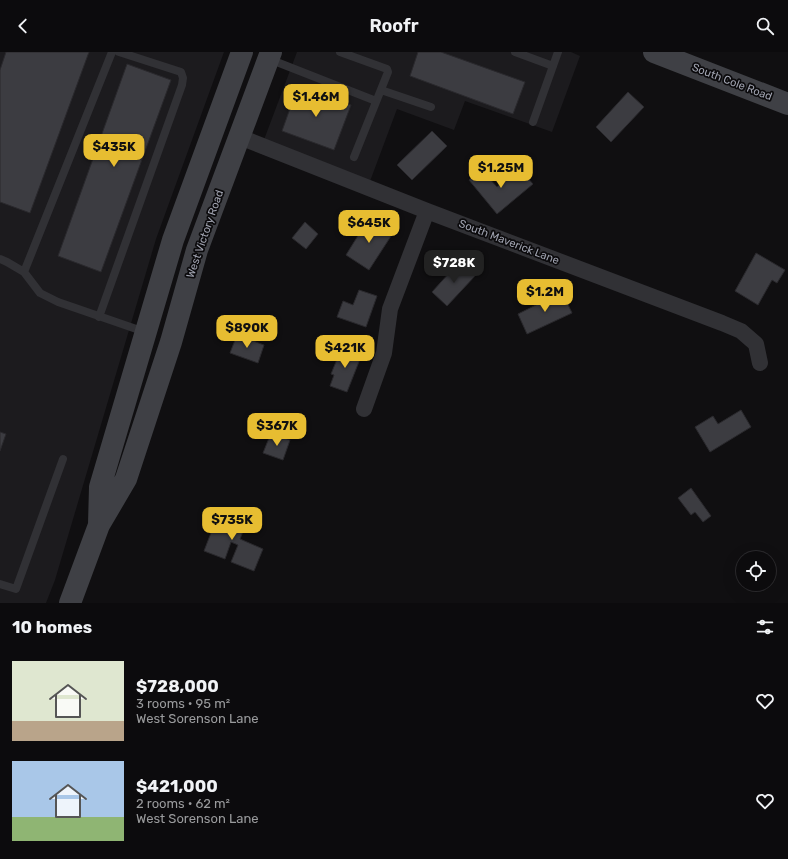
<!DOCTYPE html>
<html lang="en">
<head>
<meta charset="utf-8">
<style>
	:root { --surface:#0c0b0d; --page:#151416; --text:#f1f3f6; --muted:#9a9b9d; --line:#2c2b2e; --accent:#e7bd31 }
	body { margin:0; font-family:Rubik,sans-serif; background:var(--page); color:var(--text); height:100vh; display:flex; flex-direction:column; font-size:15px; white-space:nowrap }
	* { box-sizing:border-box; margin:0 }
	p { font-size:13px; color:var(--muted) }
	.icon { flex:none; width:22px; height:22px; fill:none; stroke:currentColor; stroke-width:2; stroke-linecap:round; stroke-linejoin:round }
	.map { position:relative; height:551px; overflow:hidden }
	.panel { display:flex; flex-direction:column; background:var(--surface); flex:1 }
	.panel>* { flex:none }
	.tools { position:absolute; left:736px; top:499px; display:grid; gap:8px }
	.tools a { display:grid; place-items:center; width:40px; height:40px; border-radius:50%; background:var(--surface); box-shadow:0 4px 16px #0002,0 0 0 1px var(--line); font-size:20px }
	.price { position:absolute; translate:-50% -34px; padding:0 9px; border-radius:8px; background:var(--accent); color:#111; font-size:13px; line-height:26px; filter:drop-shadow(0 1px 2px #0008) }
	.price::after { content:''; position:absolute; left:50%; top:24px; width:12px; height:9px; margin-left:-6px; background:inherit; clip-path:polygon(0 0,100% 0,50% 100%) }
	.price.active { background:#222; color:#fff }
	ul { padding:0; list-style:none }
	li { display:flex; align-items:center; gap:12px; height:100px; padding:0 12px }
	li span { display:grid; place-items:center; flex:none; width:112px; height:80px; border-radius:0px; color:#555 }
	li>.icon { margin-inline-start:auto }
	span .icon { width:48px; height:48px; fill:#fffc; stroke-width:1 }
	li b { font-size:17px }
	h2 { display:flex; justify-content:space-between; align-items:center; height:48px; padding:0 12px; font-size:17px }
	header { display:flex; justify-content:space-between; align-items:center; height:52px; padding:0 12px; background:var(--surface); font-size:18px; font-weight:600 }
	.map>svg:first-child { display:block }
	.built { fill:#1c1b1e }
	.building { fill:#3c3c41; stroke:#2a292d }
	.lines { fill:none; stroke-linecap:round; stroke-linejoin:round }
	.lane { stroke:#313135; stroke-width:8 }
	.street { stroke:#313135; stroke-width:16 }
	.secondary { stroke:#3f4045; stroke-width:22 }
	.labels { text-anchor:middle; dominant-baseline:central; stroke-width:3.5; stroke-linejoin:round; paint-order:stroke }
	.street-label { font-size:11px; fill:#a1a4b1; stroke:#0b0a0c }
</style>
</head>
<body>
<header><svg class="icon" aria-label="back" viewBox="0 0 24 24"><path d="M15 5l-7 7 7 7"/></svg>Roofr<svg class="icon" aria-label="search" viewBox="0 0 24 24"><circle cx="10" cy="10" r="6"/><path d="M15 15l6 6"/></svg></header>
<div class="map">
<svg width="788" height="551" viewBox="0 0 788 551">
	<rect width="100%" height="100%" fill="#100f11"/>
	<path class="built" d="M0 0H224L156 187 55 528 46 551H0Z
		M297 0H571L580 4 552 80 465 49 454 78 397 57 366 140 259 101Z"/>
	<path class="building" d="M6 0H89L30 161 0 150V18Z
		M418 0H441L525 30 513 62 410 24Z
		M127 12 171 28 101 220 58 204Z
		M298 34 351 53 334 98 282 79Z
		M628 40 644 55 611 90 596 75Z
		M432 79 447 94 412 128 397 113Z
		M519 116 533 132 497 162 469 128 481 117 497 135Z
		M369 166 393 181 369 218 346 203Z
		M305 170 318 182 306 197 292 186Z
		M756 201 785 218 777 231 772 228 758 253 735 239Z
		M474 205 482 212 475 220 467 213Z
		M460 209 475 224 447 254 432 240Z
		M359 238 377 244 366 275 337 265 343 249 353 253Z
		M562 240 572 261 527 282 518 262Z
		M237 283 264 293 258 311 230 301Z
		M342 295 362 302 347 340 330 334 334 323 331 322Z
		M741 358 751 375 710 400 695 375 713 364 718 372Z
		M0 380 6 382 0 399Z
		M271 381 290 388 283 408 263 401Z
		M691 436 711 464 703 470 695 460 691 463 678 446Z
		M216 457 247 469 240 487 263 497 254 519 231 510 238 493 231 490 225 507 204 499 214 473 210 471Z"/>
	<g class="lines">
		<path class="lane" d="M340 0 387 17 388 20 354 105
			M515 0 553 14
			M269 7 376 49
			M381 38 431 55
			M533 70 558 0
			M0 207 7 210 24 220 40 241 58 250 145 280
			M24 220 112 0
			M99 265 182 33 183 26 181 20 119 0
			M0 532 16 537 63 407"/>
		<path class="street" d="M240 85 427 159 722 271 741 279 756 292 760 311
			M364 357 384 301 390 257 427 159"/>
		<path class="secondary" d="M654 0 788 52
			M99 472 100 435 173 188 242 0
			M70 551 99 473 126 427 171 290 197 198 271 0"/>
	</g>
	<g class="labels">
		<g class="street-label">
			<text transform="translate(732 30) rotate(21)">South Cole Road</text>
			<text transform="translate(205 182) rotate(-71)">West Victory Road</text>
			<text transform="translate(509 190) rotate(21)">South Maverick Lane</text>
		</g>
	</g>
</svg>
<div class="tools">
<a><svg class="icon" aria-label="locate" viewBox="0 0 24 24"><circle cx="12" cy="12" r="6"/><path d="M12 2v4M12 18v4M2 12h4M18 12h4"/></svg></a>
</div>
<b class="price" style="left:316px;top:66px">$1.46M</b>
<b class="price" style="left:114px;top:116px">$435K</b>
<b class="price" style="left:501px;top:137px">$1.25M</b>
<b class="price" style="left:369px;top:192px">$645K</b>
<b class="price active" style="left:454px;top:232px">$728K</b>
<b class="price" style="left:545px;top:261px">$1.2M</b>
<b class="price" style="left:247px;top:297px">$890K</b>
<b class="price" style="left:345px;top:317px">$421K</b>
<b class="price" style="left:277px;top:395px">$367K</b>
<b class="price" style="left:232px;top:489px">$735K</b>
</div>
<section class="panel">
<h2>10 homes<svg class="icon" aria-label="filters" viewBox="0 0 24 24"><path d="M4 7h16M4 17h16"/><circle cx="9" cy="7" r="2"/><circle cx="15" cy="17" r="2"/></svg></h2>
<ul>
<li><span style="background:linear-gradient(#dfe7d0 75%,#b9a48a 0)"><svg class="icon" aria-label="home" viewBox="0 0 24 24"><path d="M3 11l9-7 9 7M6 9v11h12V9"/></svg></span><div><b>$728,000</b><p>3 rooms · 95 m²</p><p>West Sorenson Lane</p></div><svg class="icon" aria-label="heart" viewBox="0 0 24 24"><path d="M12 20l-8-8c-3-5 5-10 8-4 3-6 11-1 8 4z"/></svg></li>
<li><span style="background:linear-gradient(#a9c7e8 70%,#8fb573 0)"><svg class="icon" aria-label="home" viewBox="0 0 24 24"><path d="M3 11l9-7 9 7M6 9v11h12V9"/></svg></span><div><b>$421,000</b><p>2 rooms · 62 m²</p><p>West Sorenson Lane</p></div><svg class="icon" aria-label="heart" viewBox="0 0 24 24"><path d="M12 20l-8-8c-3-5 5-10 8-4 3-6 11-1 8 4z"/></svg></li>
</ul>
</section>
</body>
</html>
